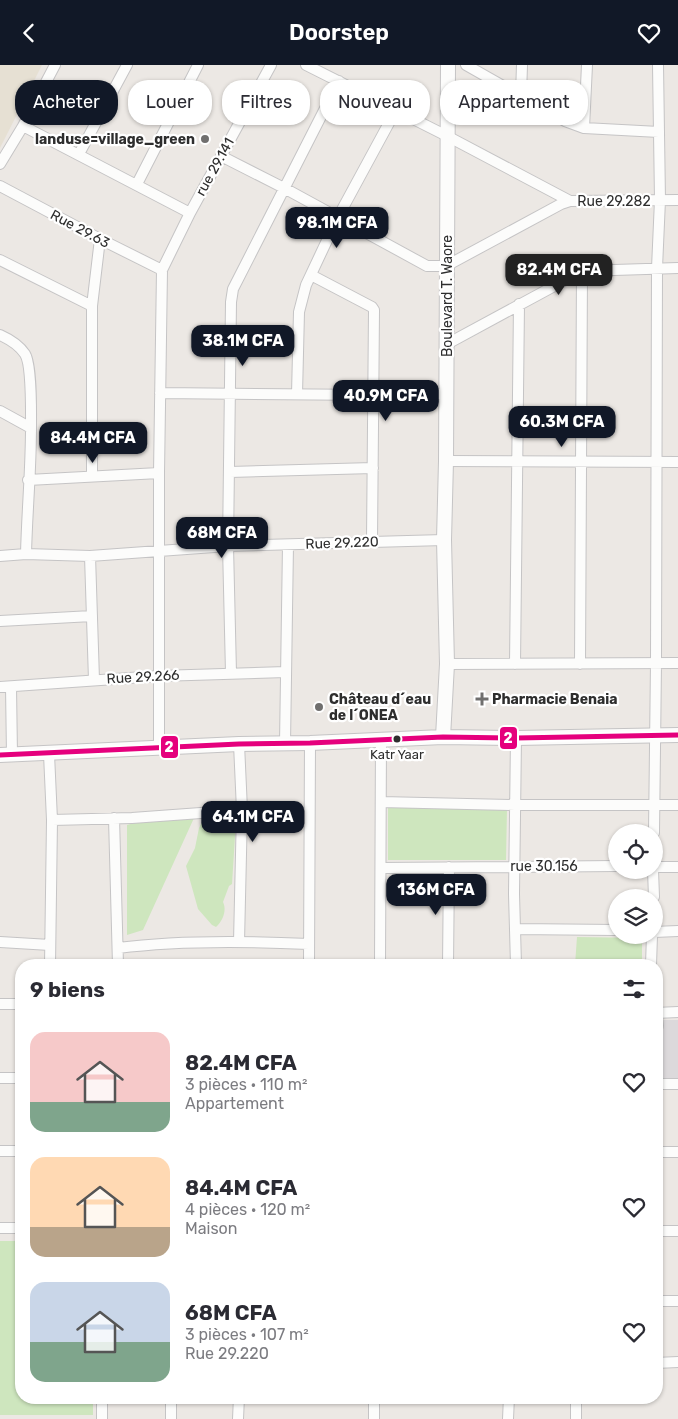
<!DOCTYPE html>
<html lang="fr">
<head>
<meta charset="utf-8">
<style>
	:root { --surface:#fff; --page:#f2f2f3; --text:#2b2b33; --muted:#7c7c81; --accent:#111827 }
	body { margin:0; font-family:Rubik,sans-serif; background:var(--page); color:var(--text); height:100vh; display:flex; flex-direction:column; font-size:19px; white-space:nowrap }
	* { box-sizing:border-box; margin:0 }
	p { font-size:16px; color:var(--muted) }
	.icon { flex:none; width:28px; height:28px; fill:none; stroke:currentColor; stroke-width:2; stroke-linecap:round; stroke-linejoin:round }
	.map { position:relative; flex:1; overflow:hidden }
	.panel { position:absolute; left:15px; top:894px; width:648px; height:445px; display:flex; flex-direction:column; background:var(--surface); border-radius:20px; box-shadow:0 1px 4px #0004 }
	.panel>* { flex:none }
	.top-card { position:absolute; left:15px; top:15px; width:649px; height:45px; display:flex; gap:10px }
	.buttons { position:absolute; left:608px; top:759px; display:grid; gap:10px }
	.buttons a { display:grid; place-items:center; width:55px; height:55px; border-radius:50%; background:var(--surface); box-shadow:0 1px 4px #0004; font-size:25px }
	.price { position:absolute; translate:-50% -42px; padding:0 11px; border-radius:10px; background:var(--accent); color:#fff; font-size:16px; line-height:32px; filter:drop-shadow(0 1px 2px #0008) }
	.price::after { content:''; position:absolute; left:50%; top:30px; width:15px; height:11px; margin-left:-8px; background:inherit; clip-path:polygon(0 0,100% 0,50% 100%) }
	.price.selected { background:#222; color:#fff }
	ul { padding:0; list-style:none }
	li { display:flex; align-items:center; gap:15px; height:125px; padding:0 15px }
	li span { display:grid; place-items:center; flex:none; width:140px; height:100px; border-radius:15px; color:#555 }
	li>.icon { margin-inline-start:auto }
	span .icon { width:60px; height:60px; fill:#fffc; stroke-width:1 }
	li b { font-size:21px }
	h2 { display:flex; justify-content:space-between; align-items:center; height:60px; padding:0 15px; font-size:21px }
	.pill { padding:0 18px; border-radius:20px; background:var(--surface); box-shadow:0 1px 4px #0004; font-size:18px; line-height:45px }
	.pill.selected { background:var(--accent); color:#fff }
	header { display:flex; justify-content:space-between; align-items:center; height:65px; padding:0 15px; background:var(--accent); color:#fff; font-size:22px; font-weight:600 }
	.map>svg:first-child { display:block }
	.industrial { fill:#dcd9db }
	.education { fill:#e6e0d3 }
	.green { fill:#cee6be }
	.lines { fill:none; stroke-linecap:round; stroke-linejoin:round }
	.street-casing { stroke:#c5c4c5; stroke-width:12 }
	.secondary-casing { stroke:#c5c4c5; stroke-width:16 }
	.street { stroke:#fcfcfb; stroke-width:10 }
	.secondary { stroke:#fcfcfb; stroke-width:14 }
	.bus-1-casing { stroke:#fff; stroke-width:9 }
	.bus-1 { stroke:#e5007d; stroke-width:5 }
	.poi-dot { fill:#706f6e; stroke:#fff; stroke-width:2 }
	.bus-dot { fill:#2e2e2e; stroke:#fff; stroke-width:2 }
	.labels { text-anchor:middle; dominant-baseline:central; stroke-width:4.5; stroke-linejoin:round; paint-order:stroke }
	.bus-label { font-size:13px; fill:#2e2e2e; stroke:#fff }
	.poi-label { font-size:14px; font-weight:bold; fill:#2e2e2e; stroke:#fff; text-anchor:start }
	.street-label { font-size:14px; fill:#2e2e2e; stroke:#fff }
	.line-badge { stroke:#fff; stroke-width:2 }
	.badge-label { font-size:14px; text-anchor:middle; font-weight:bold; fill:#fff }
</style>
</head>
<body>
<header><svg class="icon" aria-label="back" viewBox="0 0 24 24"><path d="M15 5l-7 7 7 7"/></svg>Doorstep<svg class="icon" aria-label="heart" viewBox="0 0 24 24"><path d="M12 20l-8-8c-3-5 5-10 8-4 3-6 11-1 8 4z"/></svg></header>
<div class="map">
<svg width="678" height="1354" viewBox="0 0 678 1354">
	<rect width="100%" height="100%" fill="#ece8e4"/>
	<path class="industrial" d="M656 955H678V1015H656Z"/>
	<path class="education" d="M0 0H42L0 83Z"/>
	<path class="green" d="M388 739 507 743 506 795H388Z
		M220 752H225L227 756H236L232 819 229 821 223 837C227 845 223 856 216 862L212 860 198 844 186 801 195 783 199 763 202 757Z
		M194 753 143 865 127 870V760L137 757Z
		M577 872 642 873V900H575Z
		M0 1176H21V1332L93 1333V1350H0Z"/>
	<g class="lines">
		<defs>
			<path id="street" d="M306 0 447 71 570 136
				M466 0 565 56 584 63 659 67
				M521 30 522 0
				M23 61 190 148
				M584 63 587 0
				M79 89 127 0
				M221 91 284 123 427 201H446L561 139 570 136 678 135
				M0 99 23 61 55 0
				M137 119 198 0
				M0 121 100 174 162 205
				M0 195 92 241
				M311 210 372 242 374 245 372 476
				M0 270C9 274 19 280 25 289 32 300 31 348 31 363
				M447 279 582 206 678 203
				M160 328 373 330 446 329
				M297 329 299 247 306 220 338 152 396 45
				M0 346 31 363C31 405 27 447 26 489
				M446 396 678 397
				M230 407 373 403
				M92 411V241L100 174
				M28 415 159 408
				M0 491 26 489 90 491 228 481 444 475
				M90 491 94 615
				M0 556 92 551
				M447 599 678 598
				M515 599 519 239
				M580 599 582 206
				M231 608 228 481 231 237 233 224 339 16
				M0 622 158 611 286 607
				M11 622 12 690
				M285 678 288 480
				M159 683V408L162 205 190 148 271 0
				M49 689 52 755 50 900
				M381 737 515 740H678
				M114 753 118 900
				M52 755 132 753 242 745
				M654 768 656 598 657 203 660 135 658 0
				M654 802H678
				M382 803 616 801
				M653 805 654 832
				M515 864 616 865
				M654 867 678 866
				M0 877 50 880
				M239 877 242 745 239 679
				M118 883C180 875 246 876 309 879
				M309 900 310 678
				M380 900 381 675
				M448 900 449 802
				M516 900 514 829 516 673
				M651 900 652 870
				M0 939H21
				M656 944 658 961 656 965
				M656 948 678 947
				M0 1013H21
				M656 1019H678
				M0 1086H21
				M656 1087H678
				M0 1163H21
				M656 1166H678
				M656 1236H678
				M656 1298 678 1297
				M171 1332V1354
				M374 1332V1354
				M102 1354V1332
				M238 1354 239 1332
				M508 1354 509 1332
				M576 1354V1332"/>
			<path id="secondary" d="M443 672 447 599 444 475 446 396 448 0
				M0 690 239 679 310 678 443 672 516 673 678 670"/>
		</defs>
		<use href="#street" class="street-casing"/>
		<use href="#secondary" class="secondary-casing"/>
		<use href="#street" class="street"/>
		<use href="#secondary" class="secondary"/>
		<defs>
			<path id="bus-1" d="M0 690 239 679 310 678 443 672 516 673 678 670"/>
		</defs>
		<use href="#bus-1" class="bus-1-casing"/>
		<use href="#bus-1" class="bus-1"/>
	</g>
	<g class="poi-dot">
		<circle cx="205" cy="74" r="5"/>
		<path d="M479.5 626.5h5v5h5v5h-5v5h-5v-5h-5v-5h5z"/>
		<circle cx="319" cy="642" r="5"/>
	</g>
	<circle class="bus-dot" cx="397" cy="674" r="4.5"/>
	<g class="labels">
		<g class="bus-label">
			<text x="397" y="689">Katr Yaar</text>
		</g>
		<g class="poi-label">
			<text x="195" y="74" text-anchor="end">landuse=village_green</text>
			<text x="329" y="634">Château d´eau<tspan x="329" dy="16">de l´ONEA</tspan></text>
			<text x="492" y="634">Pharmacie Benaia</text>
		</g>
		<g class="street-label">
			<text transform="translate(215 102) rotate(-61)">rue 29.141</text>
			<text x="614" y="136">Rue 29.282</text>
			<text transform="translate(80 164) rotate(28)">Rue 29.63</text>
			<text transform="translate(447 231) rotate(-90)">Boulevard T. Waore</text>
			<text transform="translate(342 478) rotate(-2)">Rue 29.220</text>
			<text transform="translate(143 612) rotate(-3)">Rue 29.266</text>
			<text x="544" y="801">rue 30.156</text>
		</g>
	</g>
	<g class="line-badge">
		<rect x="499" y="661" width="19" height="24" rx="5" fill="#e5007d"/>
		<rect x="160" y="670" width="19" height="24" rx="5" fill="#e5007d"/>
	</g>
	<g class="badge-label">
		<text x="508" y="678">2</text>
		<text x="169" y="687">2</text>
	</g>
</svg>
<div class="buttons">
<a><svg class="icon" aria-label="locate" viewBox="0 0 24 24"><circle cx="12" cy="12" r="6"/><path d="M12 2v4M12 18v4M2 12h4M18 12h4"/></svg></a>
<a><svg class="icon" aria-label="layers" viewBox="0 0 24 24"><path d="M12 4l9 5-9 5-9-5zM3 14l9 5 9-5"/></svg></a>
</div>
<b class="price" style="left:337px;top:184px">98.1M CFA</b>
<b class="price selected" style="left:559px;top:231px">82.4M CFA</b>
<b class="price" style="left:243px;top:302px">38.1M CFA</b>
<b class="price" style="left:386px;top:357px">40.9M CFA</b>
<b class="price" style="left:562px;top:383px">60.3M CFA</b>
<b class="price" style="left:93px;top:399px">84.4M CFA</b>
<b class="price" style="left:222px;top:494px">68M CFA</b>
<b class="price" style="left:253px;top:778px">64.1M CFA</b>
<b class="price" style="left:436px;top:851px">136M CFA</b>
<div class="top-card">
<a class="pill selected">Acheter</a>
<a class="pill">Louer</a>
<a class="pill">Filtres</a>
<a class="pill">Nouveau</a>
<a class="pill">Appartement</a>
</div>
<section class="panel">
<h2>9 biens<svg class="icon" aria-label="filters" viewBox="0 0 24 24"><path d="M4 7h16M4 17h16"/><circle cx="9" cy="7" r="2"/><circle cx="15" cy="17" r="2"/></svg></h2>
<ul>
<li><span style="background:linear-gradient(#f6c9c9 70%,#7fa58c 0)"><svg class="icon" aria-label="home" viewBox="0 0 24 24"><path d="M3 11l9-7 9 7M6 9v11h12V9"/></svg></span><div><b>82.4M CFA</b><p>3 pièces · 110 m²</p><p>Appartement</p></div><svg class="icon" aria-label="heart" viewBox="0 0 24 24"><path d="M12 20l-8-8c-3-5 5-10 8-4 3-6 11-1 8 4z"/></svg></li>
<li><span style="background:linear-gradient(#ffd9b3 70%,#b9a48a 0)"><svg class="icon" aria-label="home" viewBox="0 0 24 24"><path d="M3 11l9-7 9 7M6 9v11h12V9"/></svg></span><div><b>84.4M CFA</b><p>4 pièces · 120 m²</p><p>Maison</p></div><svg class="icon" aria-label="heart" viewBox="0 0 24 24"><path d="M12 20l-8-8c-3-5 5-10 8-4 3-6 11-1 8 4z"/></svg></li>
<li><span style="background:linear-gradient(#c9d6e8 60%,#7fa58c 0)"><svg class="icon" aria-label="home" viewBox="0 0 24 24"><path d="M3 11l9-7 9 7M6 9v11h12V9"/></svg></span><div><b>68M CFA</b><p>3 pièces · 107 m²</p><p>Rue 29.220</p></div><svg class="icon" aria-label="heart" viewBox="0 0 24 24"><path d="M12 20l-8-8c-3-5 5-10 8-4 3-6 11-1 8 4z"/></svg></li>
</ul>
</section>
</div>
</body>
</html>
